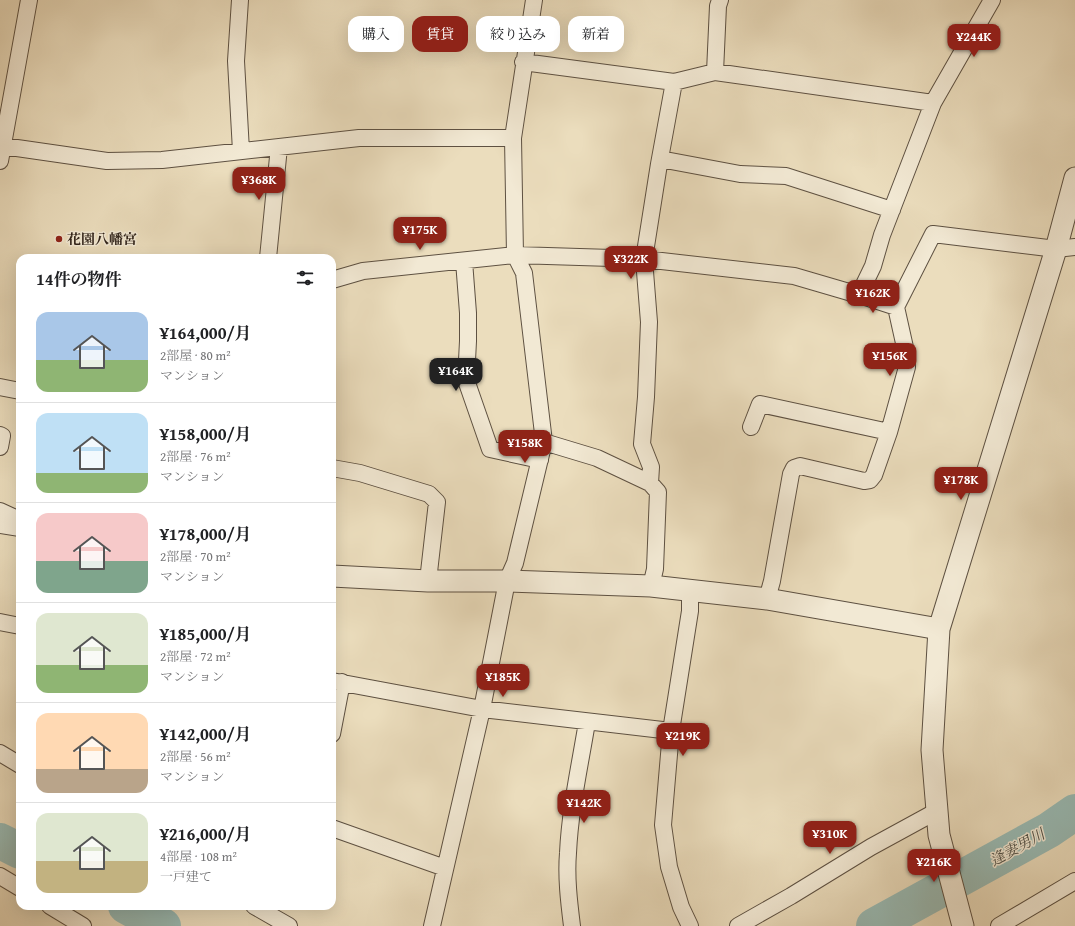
<!DOCTYPE html>
<html lang="ja">
<head>
<meta charset="utf-8">
<style>
	:root { --surface:#fff; --page:#f2f2f2; --text:#202124; --muted:#757577; --line:#e0e0e0; --accent:#8f2418 }
	body { margin:0; font-family:"Gentium Book Plus","Noto Serif JP",serif; background:var(--page); color:var(--text); height:100vh; display:flex; flex-direction:column; font-size:15px; white-space:nowrap }
	* { box-sizing:border-box; margin:0 }
	p { font-size:13px; color:var(--muted) }
	.icon { flex:none; width:22px; height:22px; fill:none; stroke:currentColor; stroke-width:2; stroke-linecap:round; stroke-linejoin:round }
	.map { position:relative; flex:1; overflow:hidden }
	.drawer { position:absolute; left:16px; top:254px; width:320px; height:656px; display:flex; flex-direction:column; background:var(--surface); border-radius:12px; box-shadow:0 4px 16px #0002 }
	.drawer>* { flex:none }
	.guide { position:absolute; left:348px; top:16px; width:380px; height:36px; display:flex; gap:8px }
	.price { position:absolute; translate:-50% -34px; padding:0 9px; border-radius:8px; background:var(--accent); color:#fff; font-size:13px; line-height:26px; filter:drop-shadow(0 1px 2px #0008) }
	.price::after { content:''; position:absolute; left:50%; top:24px; width:12px; height:9px; margin-left:-6px; background:inherit; clip-path:polygon(0 0,100% 0,50% 100%) }
	.price.active { background:#222; color:#fff }
	ul { padding:0; list-style:none }
	li { display:flex; align-items:center; gap:12px; height:100px; padding:0 20px }
	li+li { border-top:1px solid var(--line) }
	li span { display:grid; place-items:center; flex:none; width:112px; height:80px; border-radius:12px; color:#555 }
	li>.icon { margin-inline-start:auto }
	span .icon { width:48px; height:48px; fill:#fffc; stroke-width:1 }
	li b { font-size:17px }
	h2 { display:flex; justify-content:space-between; align-items:center; height:48px; padding:0 20px; font-size:17px }
	.chip { padding:0 14px; border-radius:12px; background:var(--surface); box-shadow:0 4px 16px #0002; font-size:14px; line-height:36px }
	.chip.active { background:var(--accent); color:#fff }
	.map>svg:first-child { display:block }
	.lines { fill:none; stroke-linecap:round; stroke-linejoin:round }
	.river { stroke:#99bbb5; stroke-width:36 }
	.minor-casing { stroke:#5e5142; stroke-width:18 }
	.tertiary-casing { stroke:#5e5142; stroke-width:23 }
	.minor { stroke:#f2e9d4; stroke-width:16 }
	.tertiary { stroke:#f2e9d4; stroke-width:21 }
	.poi-dot { fill:#8f2418; stroke:#f2e9d4; stroke-width:1.5 }
	.labels { text-anchor:middle; dominant-baseline:central; stroke-width:3; stroke-linejoin:round; paint-order:stroke }
	.poi-label { font-size:14px; font-weight:bold; fill:#2f2219; stroke:#f2e9d4; text-anchor:start }
	.water-label { font-size:15px; font-style:italic; fill:#4f5048; stroke:#f2e9d4 }
</style>
</head>
<body>
<div class="map">
<svg width="1075" height="926" viewBox="0 0 1075 926">
	<rect width="100%" height="100%" fill="#ebddbd"/>
	<filter id="stains"><feTurbulence type="fractalNoise" baseFrequency=".005" numOctaves="4"/><feColorMatrix values="0 0 0 0 .2 0 0 0 0 .09 0 0 0 0 .02 0 0 0 .5 -.17"/></filter>
	<radialGradient id="worn" r=".72"><stop offset=".6" stop-color="#630" stop-opacity="0"/><stop offset="1" stop-color="#630" stop-opacity=".3"/></radialGradient>
	<g class="lines">
		<path class="river" d="M0 841 20 851
			M126 906 163 926
			M874 926 1049 830 1075 812"/>
		<defs>
			<path id="minor" d="M240 0 236 61 241 151
				M523 62 674 82 715 72 933 103
				M715 72 718 6 720 0
				M3 146 107 161 162 160 359 138H513
				M660 159 740 174 786 176 892 210
				M0 161 29 0
				M268 258 279 147
				M464 261 468 313V341L466 380 490 449 540 460
				M332 280 363 271 515 255 644 259 794 276 859 295 873 266 882 235 933 103 992 0
				M859 295 896 307
				M0 387 20 391
				M751 427 760 404 889 432
				M0 435 2 436 0 447
				M544 442 597 458 650 483 658 492 655 569 651 586
				M332 468 360 473 429 494 437 502 428 581
				M650 483 651 467 642 444 646 397 649 322 644 259 659 164 674 82
				M0 511 13 517 20 524
				M0 525 20 528
				M767 599 772 581 791 474 794 468 800 466 864 481 870 480 874 475 889 432 907 367 906 352 896 307 933 234 1056 249 1075 247
				M0 622 20 626
				M332 681 482 709 671 731
				M332 734 342 682
				M0 753 20 765
				M332 828 445 868
				M0 876 20 888
				M50 906 83 926
				M254 906 289 926
				M432 926 482 709 507 581 515 563 544 442 524 273 515 255 513 138 534 0
				M572 926C569 902 566 877 568 853 570 809 580 765 587 722
				M690 926 681 907 669 867 663 825 671 731 690 611V590
				M738 926 791 896 871 847 937 811
				M999 926 1075 881"/>
			<path id="tertiary" d="M332 576 428 581H507L651 586 767 599 939 629
				M963 926 939 835 932 750 939 629 1056 249 1075 178"/>
		</defs>
		<use href="#minor" class="minor-casing"/>
		<use href="#tertiary" class="tertiary-casing"/>
		<use href="#minor" class="minor"/>
		<use href="#tertiary" class="tertiary"/>
	</g>
	<circle class="poi-dot" cx="59" cy="239" r="4"/>
	<g class="labels">
		<g class="poi-label">
			<text x="67" y="239">花園八幡宮</text>
		</g>
		<g class="water-label">
			<text transform="translate(1017 847) rotate(-29)">逢妻男川</text>
		</g>
	</g>
	<rect width="100%" height="100%" filter="url(#stains)"/>
	<rect width="100%" height="100%" fill="url(#worn)"/>
</svg>
<b class="price" style="left:974px;top:58px">¥244K</b>
<b class="price" style="left:259px;top:201px">¥368K</b>
<b class="price" style="left:420px;top:251px">¥175K</b>
<b class="price" style="left:631px;top:280px">¥322K</b>
<b class="price" style="left:873px;top:314px">¥162K</b>
<b class="price" style="left:890px;top:377px">¥156K</b>
<b class="price active" style="left:456px;top:392px">¥164K</b>
<b class="price" style="left:525px;top:464px">¥158K</b>
<b class="price" style="left:961px;top:501px">¥178K</b>
<b class="price" style="left:503px;top:698px">¥185K</b>
<b class="price" style="left:683px;top:757px">¥219K</b>
<b class="price" style="left:584px;top:824px">¥142K</b>
<b class="price" style="left:830px;top:855px">¥310K</b>
<b class="price" style="left:934px;top:883px">¥216K</b>
<div class="guide">
<a class="chip">購入</a>
<a class="chip active">賃貸</a>
<a class="chip">絞り込み</a>
<a class="chip">新着</a>
</div>
<section class="drawer">
<h2>14件の物件<svg class="icon" aria-label="filters" viewBox="0 0 24 24"><path d="M4 7h16M4 17h16"/><circle cx="9" cy="7" r="2"/><circle cx="15" cy="17" r="2"/></svg></h2>
<ul>
<li><span style="background:linear-gradient(#a9c7e8 60%,#8fb573 0)"><svg class="icon" aria-label="home" viewBox="0 0 24 24"><path d="M3 11l9-7 9 7M6 9v11h12V9"/></svg></span><div><b>¥164,000/月</b><p>2部屋 · 80 m²</p><p>マンション</p></div></li>
<li><span style="background:linear-gradient(#bfe0f5 75%,#8fb573 0)"><svg class="icon" aria-label="home" viewBox="0 0 24 24"><path d="M3 11l9-7 9 7M6 9v11h12V9"/></svg></span><div><b>¥158,000/月</b><p>2部屋 · 76 m²</p><p>マンション</p></div></li>
<li><span style="background:linear-gradient(#f6c9c9 60%,#7fa58c 0)"><svg class="icon" aria-label="home" viewBox="0 0 24 24"><path d="M3 11l9-7 9 7M6 9v11h12V9"/></svg></span><div><b>¥178,000/月</b><p>2部屋 · 70 m²</p><p>マンション</p></div></li>
<li><span style="background:linear-gradient(#dfe7d0 65%,#8fb573 0)"><svg class="icon" aria-label="home" viewBox="0 0 24 24"><path d="M3 11l9-7 9 7M6 9v11h12V9"/></svg></span><div><b>¥185,000/月</b><p>2部屋 · 72 m²</p><p>マンション</p></div></li>
<li><span style="background:linear-gradient(#ffd9b3 70%,#b9a48a 0)"><svg class="icon" aria-label="home" viewBox="0 0 24 24"><path d="M3 11l9-7 9 7M6 9v11h12V9"/></svg></span><div><b>¥142,000/月</b><p>2部屋 · 56 m²</p><p>マンション</p></div></li>
<li><span style="background:linear-gradient(#dfe7d0 60%,#c2b280 0)"><svg class="icon" aria-label="home" viewBox="0 0 24 24"><path d="M3 11l9-7 9 7M6 9v11h12V9"/></svg></span><div><b>¥216,000/月</b><p>4部屋 · 108 m²</p><p>一戸建て</p></div></li>
</ul>
</section>
</div>
</body>
</html>
